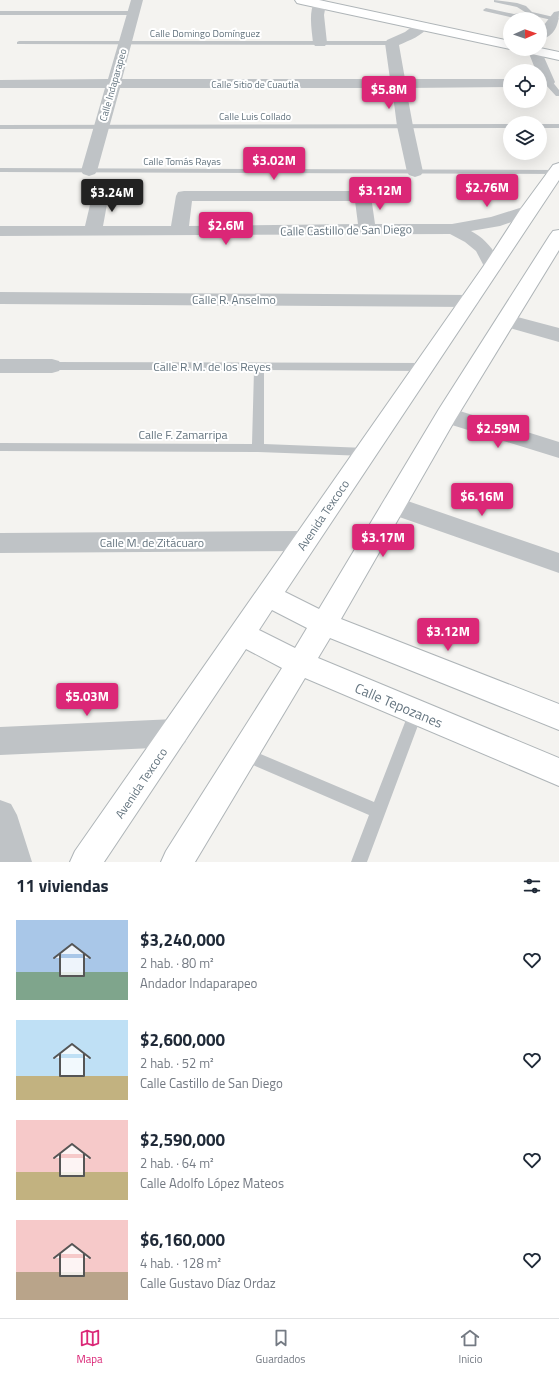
<!DOCTYPE html>
<html lang="es">
<head>
<meta charset="utf-8">
<style>
	:root { --surface:#fff; --page:#f6f6f7; --text:#1f2937; --muted:#747a83; --line:#e0e1e3; --accent:#db2777 }
	body { margin:0; font-family:"Titillium Web",sans-serif; background:var(--page); color:var(--text); height:100vh; display:flex; flex-direction:column; font-size:15px; white-space:nowrap }
	* { box-sizing:border-box; margin:0 }
	p { font-size:13px; color:var(--muted) }
	.icon { flex:none; width:22px; height:22px; fill:none; stroke:currentColor; stroke-width:2; stroke-linecap:round; stroke-linejoin:round }
	.map { position:relative; height:862px; overflow:hidden }
	.details { display:flex; flex-direction:column; background:var(--surface); flex:1 }
	.details>* { flex:none }
	.needle { width:26px; rotate:88deg }
	.buttons { position:absolute; left:503px; top:12px; display:grid; gap:8px }
	.buttons a { display:grid; place-items:center; width:44px; height:44px; border-radius:50%; background:var(--surface); box-shadow:0 4px 16px #0002; font-size:20px }
	.price { position:absolute; translate:-50% -34px; padding:0 9px; border-radius:4px; background:var(--accent); color:#fff; font-size:13px; line-height:26px; filter:drop-shadow(0 1px 2px #0008) }
	.price::after { content:''; position:absolute; left:50%; top:24px; width:12px; height:9px; margin-left:-6px; background:inherit; clip-path:polygon(0 0,100% 0,50% 100%) }
	.price.selected { background:#222; color:#fff }
	ul { padding:0; list-style:none }
	li { display:flex; align-items:center; gap:12px; height:100px; padding:0 16px }
	li span { display:grid; place-items:center; flex:none; width:112px; height:80px; border-radius:0px; color:#555 }
	li>.icon { margin-inline-start:auto }
	span .icon { width:48px; height:48px; fill:#fffc; stroke-width:1 }
	li b { font-size:17px }
	h2 { display:flex; justify-content:space-between; align-items:center; height:48px; padding:0 16px; font-size:17px }
	.menu { display:flex; justify-content:space-around; align-items:center; height:56px; border-top:1px solid var(--line); background:var(--surface); font-size:11px; color:var(--muted) }
	.menu a { display:grid; justify-items:center; gap:2px }
	.menu .selected { color:var(--accent) }
	.map>svg:first-child { display:block }
	.lines { fill:none; stroke-linecap:round; stroke-linejoin:round }
	.secondary-casing { stroke:#afb5b8; stroke-width:2 }
	.lane { fill:#bfc3c6; fill-rule:evenodd }
	.street { fill:#bfc3c6; fill-rule:evenodd }
	.secondary { fill:#fff; fill-rule:evenodd }
	.labels { text-anchor:middle; dominant-baseline:central; stroke-width:4; stroke-linejoin:round; paint-order:stroke }
	.far-street-label { font-size:10px; fill:#64747f; stroke:#fff }
	.street-label { font-size:12px; fill:#64747f; stroke:#fff }
	.near-street-label { font-size:14px; fill:#64747f; stroke:#fff }
</style>
</head>
<body>
<div class="map">
<svg width="559" height="862" viewBox="0 0 559 862">
	<rect width="100%" height="100%" fill="#f4f3f0"/>
	<g class="lines">
		<defs>
			<path id="secondary" d="M295 0H319L510 41V49L301 4 297 3Z
				M540 48 559 52V60L523 52 521 49H540Z
				M559 163V180L285 592 319 609 439 409 550 235 553 231 559 230V250L455 420 341 619 559 704V730L330 638 318 658 559 758V786L305 678 195 862H161L166 851 282 668 246 649 104 862H70L75 851 485 264 520 210 553 165ZM272 610 307 628 295 648 259 630Z"/>
		</defs>
		<use href="#secondary" class="secondary-casing"/>
		<path class="lane" d="M494 0 517 3 526 6 532 12 558 18 559 19 556 21 530 15 514 18 484 11 483 10 486 8 514 14 525 12 517 7 494 2Z
			M0 11H134L137 13 134 15H0Z
			M19 41H392L395 43 392 45 17 44V42Z
			M545 80H551L559 90V96H556L545 84Z
			M510 124V128L0 129V125Z
			M540 124H559V128H540Z
			M0 168 556 170H559V174L0 172Z
			M52 362 423 363 427 365 428 367 427 369 423 371 264 370V444L366 448 370 449 372 452 370 455 366 456 258 452 0 451V443L252 444 254 370H52L48 368 47 366 48 364Z
			M416 705 421 707 423 712 367 862H351L369 815 239 759 237 754 239 749 244 747 374 802 409 712 411 707Z"/>
		<path class="street" d="M131 0H143L122 79H390L385 43 387 40 405 32 417 23H427L429 26C422 36 410 40 399 45L405 79H510V87L406 88 413 126 423 172 421 175 415 177 409 175 407 172 397 126 392 88H120L97 171 95 174 89 176 83 174 81 171 105 88H0V80L108 79Z
			M320 0 325 1 326 4 324 15 327 43 325 46H315L313 43C312 31 308 12 315 1Z
			M559 11C559 25 555 36 540 40V30L554 12Z
			M540 48 555 82 553 85 540 86V71H536L528 51 530 49Z
			M102 183 108 184 110 188 103 226H171L176 196 178 192 184 191H363L369 192 371 196 375 224H452L491 217 529 205 535 206 538 210 535 214 500 226 471 231C486 239 495 251 502 266L500 270 493 272 486 270 476 251 465 242 450 234 0 236V226H85L94 188 96 184ZM192 201H355L358 224 189 226Z
			M0 292 469 295 476 297 479 301 476 305 469 307 0 304Z
			M506 314 559 328V342L499 325 496 320 499 315Z
			M0 359H52L59 361 62 366 59 371 52 373H0Z
			M447 407 559 442V458L439 421 436 415 439 409Z
			M393 496 559 553V573L385 512 381 505 385 498Z
			M305 531 314 534 317 541 314 548 305 551 0 553V533Z
			M175 719 185 723 189 733 185 743 175 747 0 755V727Z
			M0 800 11 804 17 815 32 862H0Z"/>
		<use href="#secondary" class="secondary"/>
	</g>
	<g class="labels">
		<g class="far-street-label">
			<text x="205" y="33">Calle Domingo Domínguez</text>
			<text x="255" y="84">Calle Sitio de Cuautla</text>
			<text transform="translate(113 85) rotate(-74)">Calle Indaparapeo</text>
			<text x="255" y="116">Calle Luis Collado</text>
			<text x="182" y="161">Calle Tomás Rayas</text>
		</g>
		<g class="street-label">
			<text transform="translate(346 230) rotate(-1)">Calle Castillo de San Diego</text>
			<text x="234" y="299">Calle R. Anselmo</text>
			<text x="212" y="366">Calle R. M. de los Reyes</text>
			<text x="183" y="434">Calle F. Zamarripa</text>
			<text transform="translate(323 515) rotate(-56)">Avenida Texcoco</text>
			<text x="152" y="542">Calle M. de Zitácuaro</text>
			<text transform="translate(141 783) rotate(-56)">Avenida Texcoco</text>
		</g>
		<g class="near-street-label">
			<text transform="translate(399 705) rotate(23)">Calle Tepozanes</text>
		</g>
	</g>
</svg>
<div class="buttons">
<a><svg class="needle" viewBox="-14 -14 28 28"><path d="M0-13l5 13h-10z" fill="#e53935"/><path d="M0 13l5-13h-10z" fill="#747a83"/></svg></a>
<a><svg class="icon" aria-label="locate" viewBox="0 0 24 24"><circle cx="12" cy="12" r="6"/><path d="M12 2v4M12 18v4M2 12h4M18 12h4"/></svg></a>
<a><svg class="icon" aria-label="layers" viewBox="0 0 24 24"><path d="M12 4l9 5-9 5-9-5zM3 14l9 5 9-5"/></svg></a>
</div>
<b class="price" style="left:389px;top:110px">$5.8M</b>
<b class="price" style="left:274px;top:181px">$3.02M</b>
<b class="price" style="left:487px;top:208px">$2.76M</b>
<b class="price" style="left:380px;top:211px">$3.12M</b>
<b class="price selected" style="left:112px;top:213px">$3.24M</b>
<b class="price" style="left:226px;top:246px">$2.6M</b>
<b class="price" style="left:498px;top:449px">$2.59M</b>
<b class="price" style="left:482px;top:517px">$6.16M</b>
<b class="price" style="left:383px;top:558px">$3.17M</b>
<b class="price" style="left:448px;top:652px">$3.12M</b>
<b class="price" style="left:87px;top:717px">$5.03M</b>
</div>
<section class="details">
<h2>11 viviendas<svg class="icon" aria-label="filters" viewBox="0 0 24 24"><path d="M4 7h16M4 17h16"/><circle cx="9" cy="7" r="2"/><circle cx="15" cy="17" r="2"/></svg></h2>
<ul>
<li><span style="background:linear-gradient(#a9c7e8 65%,#7fa58c 0)"><svg class="icon" aria-label="home" viewBox="0 0 24 24"><path d="M3 11l9-7 9 7M6 9v11h12V9"/></svg></span><div><b>$3,240,000</b><p>2 hab. · 80 m²</p><p>Andador Indaparapeo</p></div><svg class="icon" aria-label="heart" viewBox="0 0 24 24"><path d="M12 20l-8-8c-3-5 5-10 8-4 3-6 11-1 8 4z"/></svg></li>
<li><span style="background:linear-gradient(#bfe0f5 70%,#c2b280 0)"><svg class="icon" aria-label="home" viewBox="0 0 24 24"><path d="M3 11l9-7 9 7M6 9v11h12V9"/></svg></span><div><b>$2,600,000</b><p>2 hab. · 52 m²</p><p>Calle Castillo de San Diego</p></div><svg class="icon" aria-label="heart" viewBox="0 0 24 24"><path d="M12 20l-8-8c-3-5 5-10 8-4 3-6 11-1 8 4z"/></svg></li>
<li><span style="background:linear-gradient(#f6c9c9 65%,#c2b280 0)"><svg class="icon" aria-label="home" viewBox="0 0 24 24"><path d="M3 11l9-7 9 7M6 9v11h12V9"/></svg></span><div><b>$2,590,000</b><p>2 hab. · 64 m²</p><p>Calle Adolfo López Mateos</p></div><svg class="icon" aria-label="heart" viewBox="0 0 24 24"><path d="M12 20l-8-8c-3-5 5-10 8-4 3-6 11-1 8 4z"/></svg></li>
<li><span style="background:linear-gradient(#f6c9c9 65%,#b9a48a 0)"><svg class="icon" aria-label="home" viewBox="0 0 24 24"><path d="M3 11l9-7 9 7M6 9v11h12V9"/></svg></span><div><b>$6,160,000</b><p>4 hab. · 128 m²</p><p>Calle Gustavo Díaz Ordaz</p></div><svg class="icon" aria-label="heart" viewBox="0 0 24 24"><path d="M12 20l-8-8c-3-5 5-10 8-4 3-6 11-1 8 4z"/></svg></li>
</ul>
</section>
<nav class="menu">
<a class="selected"><svg class="icon" aria-label="map" viewBox="0 0 24 24"><path d="M3 6l6-2 6 2 6-2v14l-6 2-6-2-6 2zM9 4v14M15 6v14"/></svg>Mapa</a>
<a><svg class="icon" aria-label="saved" viewBox="0 0 24 24"><path d="M7 4h10v16l-5-4-5 4z"/></svg>Guardados</a>
<a><svg class="icon" aria-label="home" viewBox="0 0 24 24"><path d="M3 11l9-7 9 7M6 9v11h12V9"/></svg>Inicio</a>
</nav>
</body>
</html>
